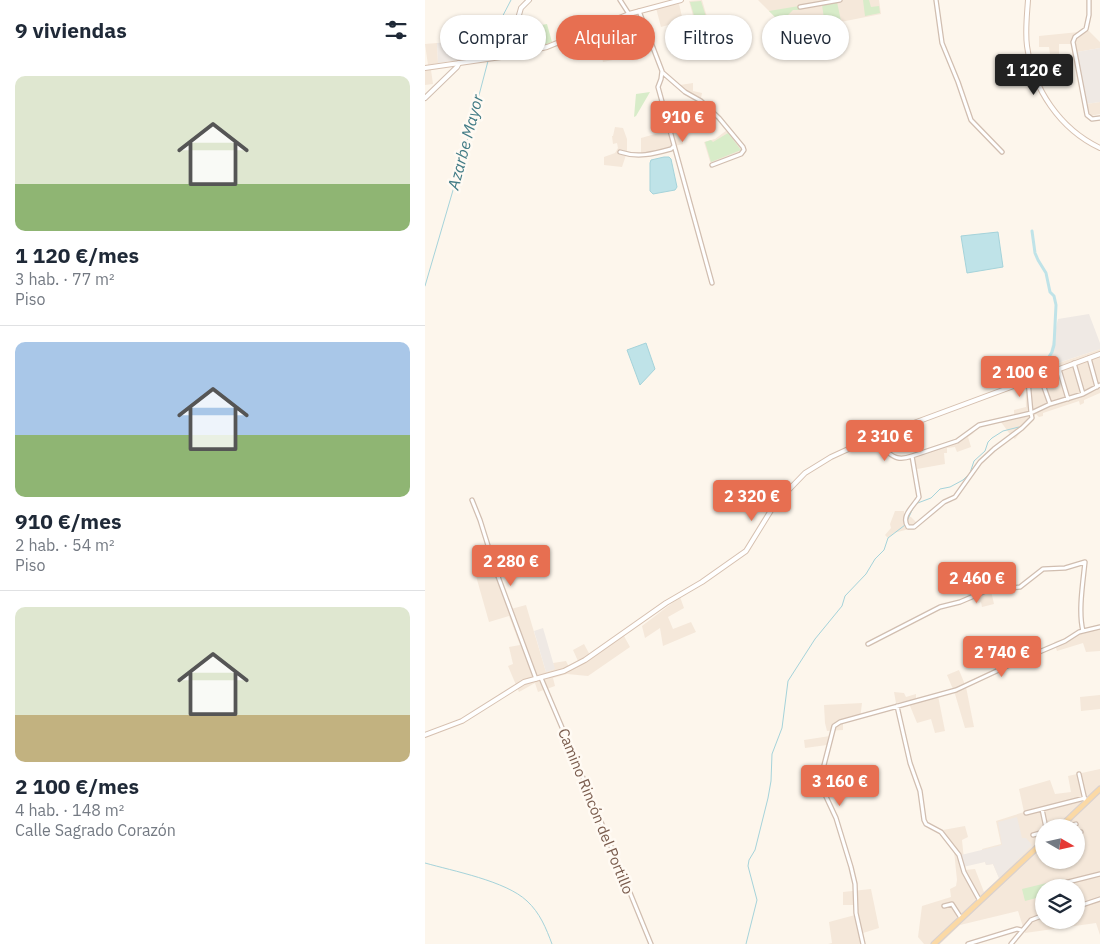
<!DOCTYPE html>
<html lang="es">
<head>
<meta charset="utf-8">
<style>
	:root { --surface:#fff; --page:#f6f6f7; --text:#1f2937; --muted:#747a83; --line:#e0e1e3; --accent:#e76f51 }
	body { margin:0; font-family:"IBM Plex Sans",sans-serif; background:var(--page); color:var(--text); height:100vh; display:flex; flex-direction:column; font-size:19px; white-space:nowrap }
	* { box-sizing:border-box; margin:0 }
	p { font-size:16px; color:var(--muted) }
	.icon { flex:none; width:28px; height:28px; fill:none; stroke:currentColor; stroke-width:2; stroke-linecap:round; stroke-linejoin:round }
	.map { position:relative; flex:1; overflow:hidden }
	.panel { display:flex; flex-direction:column; background:var(--surface); width:425px }
	.panel>* { flex:none }
	.guide { position:absolute; left:15px; top:15px; width:475px; height:45px; display:flex; gap:10px }
	.needle { width:32px; rotate:99deg }
	.controls { position:absolute; left:610px; top:819px; display:grid; gap:10px }
	.controls a { display:grid; place-items:center; width:50px; height:50px; border-radius:50%; background:var(--surface); box-shadow:0 1px 4px #0004; font-size:25px }
	.price { position:absolute; translate:-50% -42px; padding:0 11px; border-radius:5px; background:var(--accent); color:#fff; font-size:16px; line-height:32px; filter:drop-shadow(0 1px 2px #0008) }
	.price::after { content:''; position:absolute; left:50%; top:30px; width:15px; height:11px; margin-left:-8px; background:inherit; clip-path:polygon(0 0,100% 0,50% 100%) }
	.price.selected { background:#222; color:#fff }
	ul { padding:0; list-style:none }
	li { display:grid; align-content:center; gap:10px; height:265px; padding:0 15px }
	li+li { border-top:1px solid var(--line) }
	li span { display:grid; place-items:center; height:155px; border-radius:10px; color:#555 }
	li>.icon { margin-inline-start:auto }
	span .icon { width:90px; height:90px; fill:#fffc; stroke-width:1 }
	li b { font-size:21px }
	h2 { display:flex; justify-content:space-between; align-items:center; height:60px; padding:0 15px; font-size:21px }
	.tag { padding:0 18px; border-radius:22px; background:var(--surface); box-shadow:0 1px 4px #0004; font-size:18px; line-height:45px }
	.tag.selected { background:var(--accent); color:#fff }
	main { display:flex; flex:1; min-height:0 }
	.map>svg:first-child { display:block }
	.residential { fill:#f5e8da; fill-rule:evenodd }
	.industrial { fill:#efe9e4 }
	.green { fill:#d8ecc9 }
	.water { fill:#bfe3e8; stroke:#a5d3da }
	.lines { fill:none; stroke-linecap:round; stroke-linejoin:round }
	.stream { stroke:#a5d3da; stroke-width:1 }
	.canal { stroke:#bfe3e8; stroke-width:3 }
	.minor-casing { stroke:#d1beb0; stroke-width:5.5 }
	.tertiary-casing { stroke:#d1beb0; stroke-width:6 }
	.secondary-casing { stroke:#d6c0b0; stroke-width:6 }
	.primary-casing { stroke:#dad1cd; stroke-width:7 }
	.minor { stroke:#fff; stroke-width:3 }
	.tertiary { stroke:#fff; stroke-width:4 }
	.secondary { stroke:#fff; stroke-width:4 }
	.primary { stroke:#fbd9a5; stroke-width:4.5 }
	.labels { text-anchor:middle; dominant-baseline:central; stroke-width:5; stroke-linejoin:round; paint-order:stroke }
	.street-label { font-size:15px; fill:#7a5c4d; stroke:#fffaf3 }
	.water-label { font-size:16px; font-style:italic; fill:#437c86; stroke:#fffaf3 }
</style>
</head>
<body>
<main>
<section class="panel">
<h2>9 viviendas<svg class="icon" aria-label="filters" viewBox="0 0 24 24"><path d="M4 7h16M4 17h16"/><circle cx="9" cy="7" r="2"/><circle cx="15" cy="17" r="2"/></svg></h2>
<ul>
<li><span style="background:linear-gradient(#dfe7d0 70%,#8fb573 0)"><svg class="icon" aria-label="home" viewBox="0 0 24 24"><path d="M3 11l9-7 9 7M6 9v11h12V9"/></svg></span><div><b>1 120 €/mes</b><p>3 hab. · 77 m²</p><p>Piso</p></div></li>
<li><span style="background:linear-gradient(#a9c7e8 60%,#8fb573 0)"><svg class="icon" aria-label="home" viewBox="0 0 24 24"><path d="M3 11l9-7 9 7M6 9v11h12V9"/></svg></span><div><b>910 €/mes</b><p>2 hab. · 54 m²</p><p>Piso</p></div></li>
<li><span style="background:linear-gradient(#dfe7d0 70%,#c2b280 0)"><svg class="icon" aria-label="home" viewBox="0 0 24 24"><path d="M3 11l9-7 9 7M6 9v11h12V9"/></svg></span><div><b>2 100 €/mes</b><p>4 hab. · 148 m²</p><p>Calle Sagrado Corazón</p></div></li>
</ul>
</section>
<div class="map">
<svg width="675" height="944" viewBox="0 0 675 944">
	<rect width="100%" height="100%" fill="#fdf6ec"/>
	<path class="residential" d="M277 0 285 27 272 30 264 1Z
		M333 0H454L456 14 365 32Z
		M254 4 258 21 236 27 231 8Z
		M224 30 232 51 178 62 175 46 197 41V36Z
		M664 31 675 42V48L652 52 647 44H634V54H625L624 47H614V36Z
		M12 43 13 63 3 65 0 44Z
		M6 70 8 84 0 85V71Z
		M268 83V91L277 93 276 98 278 100 274 103 255 85Z
		M675 102V114L665 116 663 114 661 104Z
		M190 127 198 128 202 139V152L197 167 179 165V157L190 153 193 148 192 143 188 144 187 136H188Z
		M255 127 258 144 216 155V138Z
		M302 130 318 150 315 153 286 165 279 142 290 139Z
		M675 349V393L659 400V403L655 405 654 401 618 413V416L614 417 611 414 590 439 587 437 576 422 589 415V410L601 407 600 378 608 376 613 370Z
		M550 432 543 437 546 447 532 452 530 447 522 448V453H519L520 464 492 469 489 457Z
		M470 511H479V516L486 517 492 523 484 529 469 533 463 538 460 535 466 528 465 524Z
		M66 564 86 609 101 605 121 672 129 669 128 663 141 661 144 667 153 661 148 650 159 644 166 657 199 636 205 647 163 676 142 674 128 678 130 686 113 692 110 683 94 692 83 666 88 664 84 647 95 645 84 616 64 622 49 569Z
		M554 565 558 575 563 573 568 587 566 591 569 604 557 607 556 602 551 604 547 595 543 596 541 591 551 588 545 571Z
		M255 597 259 608 243 617 248 629 266 622 271 632 238 646 235 628 220 638 217 626Z
		M675 625V651L661 652 658 643 632 651 629 642Z
		M534 670 541 687 549 727 540 728 530 694 522 675Z
		M469 692 479 693 481 697 491 694V698L513 696 520 731 510 733 506 719 492 723 483 701 471 703Z
		M675 695V709L656 711 655 697Z
		M437 703 435 719 418 723V730L402 731 400 723 399 705Z
		M405 736 402 745 380 748 379 740Z
		M675 769V935L671 923 600 933 593 911 535 925 515 944H499L493 937 497 906 526 897 525 889 531 886 532 880 529 851 518 830 540 826 543 837 537 840 540 870 550 869 559 892 574 878 568 864 561 865 557 849 576 844 571 821 599 812 594 789 625 780 630 794 646 792 643 776ZM619 828H651V860H619ZM619 888H651V920H619Z
		M446 889 454 928 438 933 436 944H403L407 943 404 922 430 915 429 905H418V892Z"/>
	<path class="industrial" d="M39 41 43 54 41 59 13 63 12 43Z
		M675 48V102L661 104 652 52Z
		M664 314 675 343V349L624 366V357L633 319Z
		M118 628 130 669 121 672 109 631Z
		M592 817 597 838H601L607 845 574 878 568 864 561 865 560 862 538 867 536 855 577 845 573 822Z"/>
	<path class="green" d="M438 0H444L446 7 454 6 455 13 440 16Z
		M276 1 284 26 273 29 265 2Z
		M412 2 416 21 400 25 397 5Z
		M374 6 375 10H368L361 17 363 26 366 28 371 27 372 30 365 32 344 11Z
		M122 24 127 42 116 46 111 26Z
		M225 92 211 116 209 117 211 94Z
		M303 133 316 150 286 162 280 142 286 140 288 142Z
		M638 879 640 887 619 888V896L600 901 597 889Z"/>
	<path class="water" d="M239 157H244L246 159 252 187 250 190 228 194 225 191V163L226 160Z
		M573 232 578 267 542 273 536 236Z
		M221 343 230 369 215 385 202 350Z"/>
	<g class="lines">
		<path class="stream" d="M64 57 73 25 86 0
			M0 286 38 156 63 61
			M482 521 490 504 506 498 515 489 525 487 538 480 545 473 549 461 560 451 563 442 567 438 578 431 594 427
			M0 863C28 871 81 881 102 901 115 913 121 928 127 944
			M321 944 332 900 323 866 324 860 330 850 343 798 346 781 347 754 357 728 363 681 390 639 417 606 420 596 441 574 450 559 459 550 463 538 480 525"/>
		<path class="canal" d="M607 231 610 253 613 260 621 273 625 292 629 296 631 305 629 345 627 352 615 371"/>
		<defs>
			<path id="minor" d="M195 0 204 14
				M511 0 517 43 533 82 546 120 577 152
				M664 0V15L661 29 650 37 648 42 662 115 667 119 675 118
				M375 7 415 0
				M214 11 237 71 236 79 233 87 287 283
				M237 72 260 92 276 101 294 118 318 147 319 150 316 154 287 165
				M195 152C213 158 228 154 246 149L249 146
				M664 358 672 387
				M649 363 658 394
				M634 369 643 399
				M615 376 625 404
				M603 380 606 413 607 418 597 428 569 449 555 462 530 497 519 502 489 527H483C475 516 489 506 494 497L487 456 532 441 554 425 606 413 625 404 658 394 675 385
				M443 440 447 445C466 448 465 464 487 456
				M431 446 447 445
				M47 500 55 520 71 571 111 679
				M443 644 515 607 535 602 563 590 595 587 618 569 640 568 660 562C658 582 653 612 658 631
				M116 678 147 751 226 944
				M472 706 485 763 495 791 499 820 501 824 516 832 534 855 539 872 555 901
				M654 774 660 800
				M617 809 621 828
				M601 813 660 798
				M639 824 642 827 651 824
				M651 833 656 832
				M608 835 619 832
				M639 883 675 874
				M519 906 527 904 536 918
				M651 907 675 899
				M438 944 431 913 430 884 426 867 411 818 397 788 398 769 409 726 415 722 531 690 593 661 640 641 654 632 675 627
				M543 944 592 929 596 930
				M586 944 606 920 619 915"/>
			<path id="tertiary" d="M76 57 83 33 92 22 96 8 104 0
				M0 98 32 67 34 63"/>
			<path id="secondary" d="M603 0C602 15 600 31 602 46 608 89 635 129 675 148
				M0 68 76 57 122 47 204 14 256 0
				M0 735 37 721 99 682 139 671 160 660 241 603 277 582 321 551 350 504 380 473 406 457 443 440 675 354"/>
			<path id="primary" d="M634 828 675 789
				M509 944 619 841"/>
		</defs>
		<use href="#minor" class="minor-casing"/>
		<use href="#tertiary" class="tertiary-casing"/>
		<use href="#secondary" class="secondary-casing"/>
		<use href="#primary" class="primary-casing"/>
		<use href="#minor" class="minor"/>
		<use href="#tertiary" class="tertiary"/>
		<use href="#secondary" class="secondary"/>
		<use href="#primary" class="primary"/>
	</g>
	<g class="labels">
		<g class="street-label">
			<text transform="translate(171 811) rotate(68)">Camino Rincón del Portillo</text>
		</g>
		<g class="water-label">
			<text transform="translate(40 142) rotate(-75)">Azarbe Mayor</text>
		</g>
	</g>
</svg>
<div class="controls">
<a><svg class="needle" viewBox="-14 -14 28 28"><path d="M0-13l5 13h-10z" fill="#e53935"/><path d="M0 13l5-13h-10z" fill="#747a83"/></svg></a>
<a><svg class="icon" aria-label="layers" viewBox="0 0 24 24"><path d="M12 4l9 5-9 5-9-5zM3 14l9 5 9-5"/></svg></a>
</div>
<b class="price selected" style="left:609px;top:96px">1 120 €</b>
<b class="price" style="left:258px;top:143px">910 €</b>
<b class="price" style="left:595px;top:398px">2 100 €</b>
<b class="price" style="left:460px;top:462px">2 310 €</b>
<b class="price" style="left:327px;top:522px">2 320 €</b>
<b class="price" style="left:86px;top:587px">2 280 €</b>
<b class="price" style="left:552px;top:604px">2 460 €</b>
<b class="price" style="left:577px;top:678px">2 740 €</b>
<b class="price" style="left:415px;top:807px">3 160 €</b>
<div class="guide">
<a class="tag">Comprar</a>
<a class="tag selected">Alquilar</a>
<a class="tag">Filtros</a>
<a class="tag">Nuevo</a>
</div>
</div>
</main>
</body>
</html>
